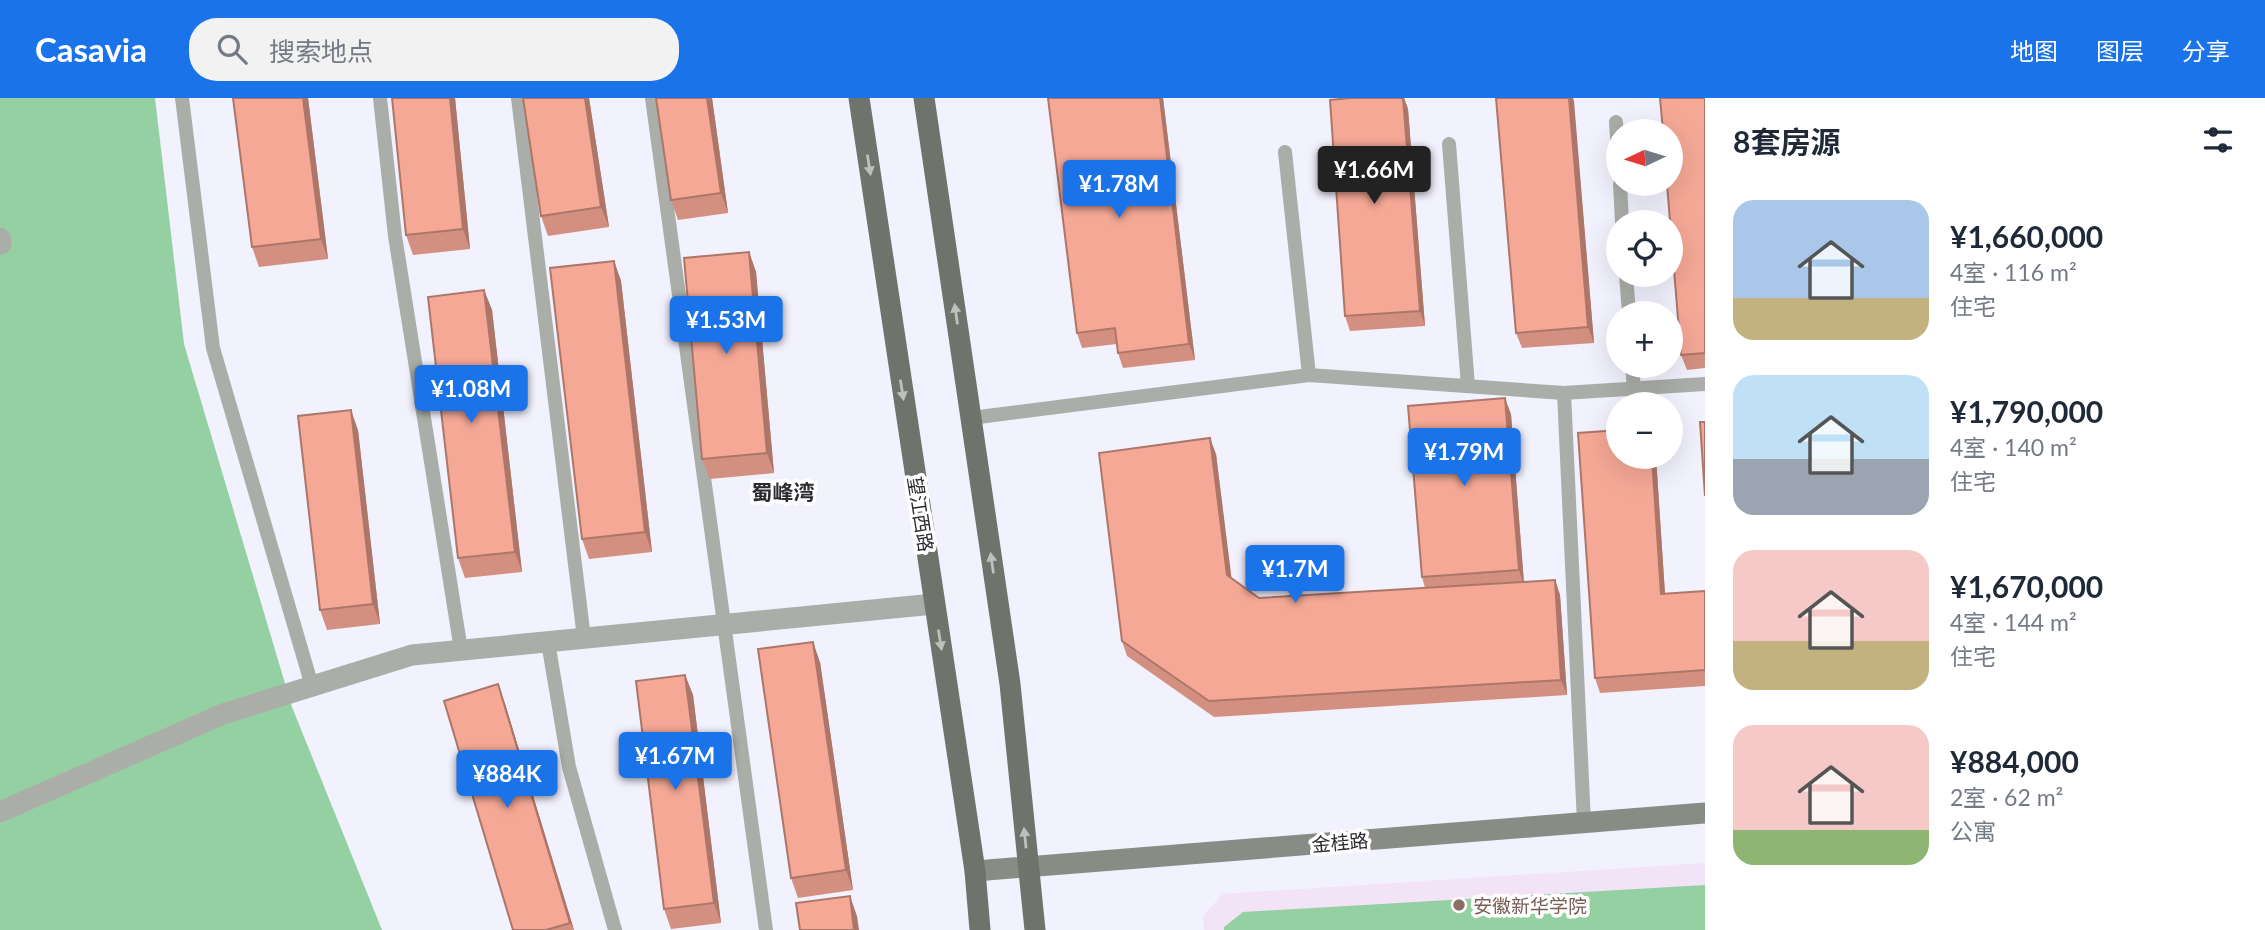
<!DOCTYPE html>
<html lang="zh">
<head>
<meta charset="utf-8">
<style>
	:root { --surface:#fff; --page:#f2f2f3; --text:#1f2937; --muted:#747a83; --accent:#1a73e8 }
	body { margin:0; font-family:Lato,"Noto Sans SC",sans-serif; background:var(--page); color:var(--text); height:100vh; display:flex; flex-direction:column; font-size:26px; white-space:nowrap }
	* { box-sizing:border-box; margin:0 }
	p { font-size:23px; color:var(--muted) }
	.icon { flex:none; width:38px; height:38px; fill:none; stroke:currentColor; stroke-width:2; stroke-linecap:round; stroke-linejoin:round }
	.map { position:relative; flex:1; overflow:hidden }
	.drawer { display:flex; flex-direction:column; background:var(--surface); width:560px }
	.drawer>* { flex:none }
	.needle { width:46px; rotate:266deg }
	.tools { position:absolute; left:1606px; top:21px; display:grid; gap:14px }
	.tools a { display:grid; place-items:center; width:77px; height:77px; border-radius:50%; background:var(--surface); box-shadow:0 7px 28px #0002; font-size:35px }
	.price { position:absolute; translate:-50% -60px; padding:0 16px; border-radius:7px; background:var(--accent); color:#fff; font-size:23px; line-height:46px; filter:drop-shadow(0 2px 4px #0008) }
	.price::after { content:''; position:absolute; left:50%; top:42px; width:21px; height:16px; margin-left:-10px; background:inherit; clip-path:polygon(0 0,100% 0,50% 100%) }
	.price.active { background:#222; color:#fff }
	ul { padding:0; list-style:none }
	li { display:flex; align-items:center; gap:21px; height:175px; padding:0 28px }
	li span { display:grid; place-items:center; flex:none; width:196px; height:140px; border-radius:21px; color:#555 }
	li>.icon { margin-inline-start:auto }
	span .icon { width:84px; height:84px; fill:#fffc; stroke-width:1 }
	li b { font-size:30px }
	h2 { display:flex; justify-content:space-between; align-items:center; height:84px; padding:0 28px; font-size:30px }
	header { display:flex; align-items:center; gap:42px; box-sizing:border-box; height:98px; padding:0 35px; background:var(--accent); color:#fff }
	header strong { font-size:33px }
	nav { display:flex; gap:38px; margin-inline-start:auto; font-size:24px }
	.search { width:490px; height:63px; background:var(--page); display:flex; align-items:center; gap:18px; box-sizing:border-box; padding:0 24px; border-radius:28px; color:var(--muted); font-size:26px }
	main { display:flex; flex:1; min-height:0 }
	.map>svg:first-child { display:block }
	.education { fill:#f2e3f6 }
	.green { fill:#94d0a2 }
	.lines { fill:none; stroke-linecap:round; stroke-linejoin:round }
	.lane { stroke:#aaada8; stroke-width:14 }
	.street { stroke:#aaada8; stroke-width:21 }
	.secondary { stroke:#878c85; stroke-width:21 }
	.primary { stroke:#6e746b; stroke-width:21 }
	.wall { fill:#d39081 }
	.shaded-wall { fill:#ac7669 }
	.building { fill:#f5a896; stroke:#ac7669; stroke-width:2 }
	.oneway { fill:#bec0bc }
	.education-dot { fill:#8d6e63; stroke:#fff; stroke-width:2.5 }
	.labels { text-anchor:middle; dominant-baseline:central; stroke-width:7; stroke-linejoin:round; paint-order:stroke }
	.street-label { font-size:19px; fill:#2b2a2f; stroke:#fff }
	.education-label { font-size:19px; fill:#785e54; stroke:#fff; text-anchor:start }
	.neighbourhood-label { font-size:21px; font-weight:bold; fill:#2b2a2f; stroke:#fff }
</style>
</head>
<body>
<header>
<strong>Casavia</strong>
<div class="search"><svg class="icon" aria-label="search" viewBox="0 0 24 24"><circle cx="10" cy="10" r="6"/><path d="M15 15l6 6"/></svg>搜索地点</div>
<nav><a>地图</a><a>图层</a><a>分享</a></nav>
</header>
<main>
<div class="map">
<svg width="1705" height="832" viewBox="0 0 1705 832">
	<rect width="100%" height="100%" fill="#f2f1fe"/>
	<path class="education" d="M1705 765V832H1204L1203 818 1223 796Z"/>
	<path class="green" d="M0 0H155L184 246 292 609 382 832H0Z
		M1705 787V832H1224V829L1243 814Z"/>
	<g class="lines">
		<path class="lane" d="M182 0 213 250 312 588
			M380 0 395 138 461 552
			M518 0 584 540
			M652 0 766 832
			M1616 24 1619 68
			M1449 46 1468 288
			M1285 54 1309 277
			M1620 86 1622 124
			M1626 177 1629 215
			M1632 268 1634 291
			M1564 295 1705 286
			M971 320 1309 277 1564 295 1584 725
			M548 544 569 669 615 832"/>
		<path class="street" d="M0 140 1 146
			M0 714 223 616 412 557 934 506"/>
		<path class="secondary" d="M975 773 1705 715"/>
		<path class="primary" d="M859 0 975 773 980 832
			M924 0 1010 586 1035 832"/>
	</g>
	<path class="wall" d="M233 0H308L328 161 259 169 252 149Z
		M392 0H455L470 151 413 157 406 137Z
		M523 0H589L609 129 548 138 541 118Z
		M712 0 728 115 678 122 671 102Z
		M1163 0 1195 262 1123 270 1118 255 1117 246 1082 250 1077 235Z
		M1351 0H1404L1408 11 1425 228 1350 233 1345 218Z
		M1496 0H1573L1594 245 1522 250 1516 235Z
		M1705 0V270L1687 272 1681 257Z
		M749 154 756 174 774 375 710 381 702 361Z
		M614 163 621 183 652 454 589 461 582 441Z
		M484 192 492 212 522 474 465 480 458 460Z
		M1511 316 1524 484 1555 482 1560 497 1567 597 1214 619 1127 558 1122 543 1216 356 1231 480 1259 500 1425 490 1422 479Z
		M358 332 380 526 327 532 320 512Z
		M1619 359H1656L1665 496 1705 493V588L1600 595 1595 580Z
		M820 564 853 792 798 800 791 780Z
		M685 577 693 597 721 825 671 831 664 811Z
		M505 606 574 832H513Z"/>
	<path class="shaded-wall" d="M303 0H308L328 161 321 141Z
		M450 0H455L470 151 463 131Z
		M585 0H589L609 129 601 109Z
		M707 0H712L728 115 721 95Z
		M1160 0H1163L1195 262 1189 246Z
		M1403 0H1404L1408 11 1425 228 1420 213Z
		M1569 0H1573L1574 3 1594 245 1588 229Z
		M749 154 756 174 774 375 767 355Z
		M614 163 621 183 652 454 645 434Z
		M484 192 492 212 522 474 515 454Z
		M1505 300 1511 316 1524 487 1519 472Z
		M351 312 358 332 380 526 373 506Z
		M1210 340 1216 356 1233 492 1227 477Z
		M1652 359H1656L1666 511 1661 496Z
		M1555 482 1560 497 1567 597 1561 582Z
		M813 544 820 564 853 792 846 772Z
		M685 577 693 597 721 825 714 805Z
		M498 586 505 606 574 832 570 825Z
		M850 798 857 818 859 832H854Z"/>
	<path class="building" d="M233 0H303L321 141 252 149Z
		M392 0H450L463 131 406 137Z
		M523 0H585L601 109 541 118Z
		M656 0H707L721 95 671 102Z
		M1048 0H1160L1189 246 1118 255 1115 230 1077 235Z
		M1351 0H1403L1420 213 1345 218 1330 2Z
		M1496 0H1569L1588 229 1516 235Z
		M1660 0H1705V255L1681 257 1667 86H1671V33H1663Z
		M749 154 767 355 702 361 684 160Z
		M614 163 645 434 582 441 550 170Z
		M484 192 515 454 458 460 428 199Z
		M1505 300 1519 472 1422 479 1408 308Z
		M351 312 373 506 320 512 298 318Z
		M1700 324H1705V398Z
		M1619 332V359H1652L1661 496 1705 493V572L1595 580 1578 335Z
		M1210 340 1227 477 1259 500 1555 482 1561 582 1209 603 1122 543 1099 355Z
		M813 544 846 772 791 780 758 551Z
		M685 577 714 805 664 811 636 583Z
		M498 586 570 825 546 832H513L444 603Z
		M850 798 854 832H800L796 805Z"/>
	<defs><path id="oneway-solid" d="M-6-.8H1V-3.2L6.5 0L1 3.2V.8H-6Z" transform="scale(1.75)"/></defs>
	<g class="oneway">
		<use href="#oneway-solid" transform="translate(869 67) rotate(81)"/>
		<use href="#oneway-solid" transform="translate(956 216) rotate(-98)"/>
		<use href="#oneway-solid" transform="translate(902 292) rotate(81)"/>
		<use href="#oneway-solid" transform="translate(992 465) rotate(-98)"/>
		<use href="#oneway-solid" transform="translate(940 542) rotate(81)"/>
		<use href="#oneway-solid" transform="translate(1025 740) rotate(-96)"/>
	</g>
	<circle class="education-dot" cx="1459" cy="807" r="7"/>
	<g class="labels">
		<g class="street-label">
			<text transform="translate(921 416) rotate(81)">望江西路</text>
			<text transform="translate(1340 744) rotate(-5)">金桂路</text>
		</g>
		<g class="education-label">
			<text x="1473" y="807">安徽新华学院</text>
		</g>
		<g class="neighbourhood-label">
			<text x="783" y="393">蜀峰湾</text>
		</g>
	</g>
</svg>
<div class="tools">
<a><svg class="needle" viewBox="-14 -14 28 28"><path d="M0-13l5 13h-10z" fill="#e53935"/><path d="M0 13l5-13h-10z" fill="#747a83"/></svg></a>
<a><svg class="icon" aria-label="locate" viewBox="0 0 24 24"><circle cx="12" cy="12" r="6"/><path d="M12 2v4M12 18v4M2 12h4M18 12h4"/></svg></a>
<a>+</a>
<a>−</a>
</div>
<b class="price active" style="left:1374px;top:108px">¥1.66M</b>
<b class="price" style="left:1119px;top:122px">¥1.78M</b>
<b class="price" style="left:726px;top:258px">¥1.53M</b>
<b class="price" style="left:471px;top:327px">¥1.08M</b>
<b class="price" style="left:1464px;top:390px">¥1.79M</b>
<b class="price" style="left:1295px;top:507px">¥1.7M</b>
<b class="price" style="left:675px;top:694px">¥1.67M</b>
<b class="price" style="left:507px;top:712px">¥884K</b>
</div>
<section class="drawer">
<h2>8套房源<svg class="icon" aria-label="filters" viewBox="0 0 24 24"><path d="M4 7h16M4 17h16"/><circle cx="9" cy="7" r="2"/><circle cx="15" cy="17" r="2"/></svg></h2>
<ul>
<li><span style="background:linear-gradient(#a9c7e8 70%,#c2b280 0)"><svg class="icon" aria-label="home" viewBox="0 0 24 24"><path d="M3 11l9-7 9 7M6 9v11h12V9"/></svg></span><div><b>¥1,660,000</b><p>4室 · 116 m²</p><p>住宅</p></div></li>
<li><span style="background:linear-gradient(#bfe0f5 60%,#9aa5b1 0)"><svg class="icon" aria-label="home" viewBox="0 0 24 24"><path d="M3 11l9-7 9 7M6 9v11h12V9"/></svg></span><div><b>¥1,790,000</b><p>4室 · 140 m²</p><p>住宅</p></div></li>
<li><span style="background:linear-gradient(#f6c9c9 65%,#c2b280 0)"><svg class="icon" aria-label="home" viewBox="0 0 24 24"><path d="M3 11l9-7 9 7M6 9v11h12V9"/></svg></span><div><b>¥1,670,000</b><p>4室 · 144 m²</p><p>住宅</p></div></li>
<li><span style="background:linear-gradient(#f6c9c9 75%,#8fb573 0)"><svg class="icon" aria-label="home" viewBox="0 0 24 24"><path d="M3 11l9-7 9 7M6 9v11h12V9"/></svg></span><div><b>¥884,000</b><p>2室 · 62 m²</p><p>公寓</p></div></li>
</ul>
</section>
</main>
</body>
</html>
